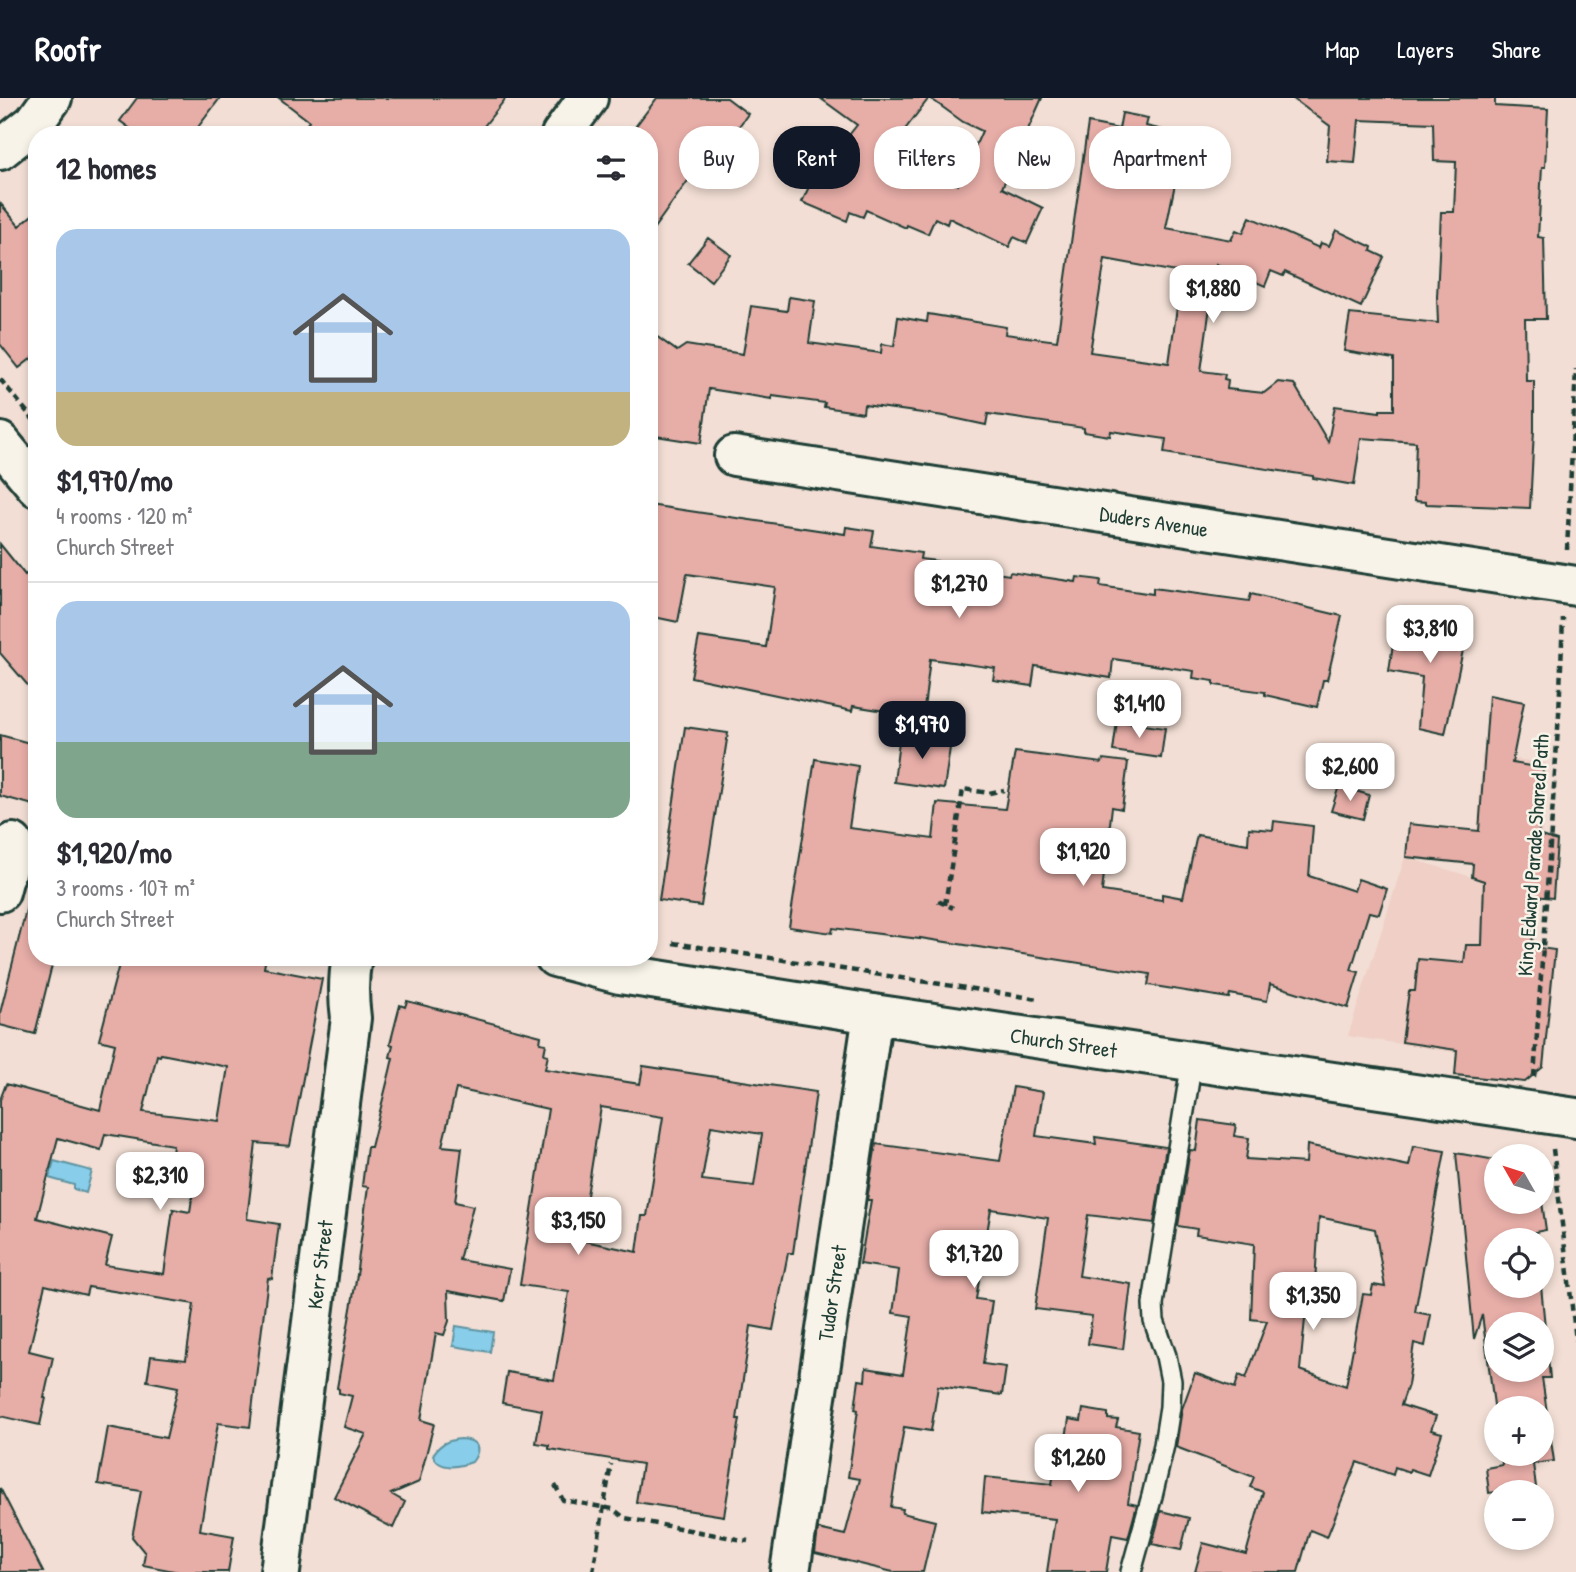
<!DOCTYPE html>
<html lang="en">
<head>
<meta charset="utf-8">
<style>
	:root { --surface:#fff; --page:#f7f7f7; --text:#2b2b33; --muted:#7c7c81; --line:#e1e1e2; --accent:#111827 }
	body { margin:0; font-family:"Patrick Hand",sans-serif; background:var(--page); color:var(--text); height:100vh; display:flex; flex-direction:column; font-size:26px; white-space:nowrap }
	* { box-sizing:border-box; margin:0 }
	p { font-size:23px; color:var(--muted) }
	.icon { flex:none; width:38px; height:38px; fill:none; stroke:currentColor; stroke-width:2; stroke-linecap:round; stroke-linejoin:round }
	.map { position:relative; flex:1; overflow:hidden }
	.side { position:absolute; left:28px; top:28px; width:630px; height:840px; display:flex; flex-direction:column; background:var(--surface); border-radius:28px; box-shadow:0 4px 10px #0003 }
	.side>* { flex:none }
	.guide { position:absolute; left:679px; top:28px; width:665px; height:63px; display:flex; gap:14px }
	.needle { width:46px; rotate:309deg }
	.controls { position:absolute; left:1484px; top:1046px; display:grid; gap:14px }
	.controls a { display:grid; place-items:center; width:70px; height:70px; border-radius:50%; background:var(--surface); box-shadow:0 4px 10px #0003; font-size:35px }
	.price { position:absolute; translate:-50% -60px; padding:0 16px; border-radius:14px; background:#fff; color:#222; font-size:23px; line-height:46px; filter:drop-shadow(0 2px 4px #0008) }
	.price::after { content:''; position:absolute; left:50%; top:42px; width:21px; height:16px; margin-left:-10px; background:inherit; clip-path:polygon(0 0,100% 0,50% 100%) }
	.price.selected { background:var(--accent); color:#fff }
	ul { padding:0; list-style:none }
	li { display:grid; align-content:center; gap:14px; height:371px; padding:0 28px }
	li+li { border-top:2px solid var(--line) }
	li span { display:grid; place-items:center; height:217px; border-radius:21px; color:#555 }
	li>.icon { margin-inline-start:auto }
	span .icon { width:126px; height:126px; fill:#fffc; stroke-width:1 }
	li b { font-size:30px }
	h2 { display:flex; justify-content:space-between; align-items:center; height:84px; padding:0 28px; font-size:30px }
	.chip { padding:0 24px; border-radius:28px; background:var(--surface); box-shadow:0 4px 10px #0003; font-size:24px; line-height:63px }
	.chip.selected { background:var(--accent); color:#fff }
	header { display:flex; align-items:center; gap:42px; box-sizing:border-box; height:98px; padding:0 35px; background:var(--accent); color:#fff }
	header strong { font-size:33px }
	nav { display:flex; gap:38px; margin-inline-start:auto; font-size:24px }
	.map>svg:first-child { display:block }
	.built { fill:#efcfc6 }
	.water { fill:#88cde9; stroke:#5e93a1; stroke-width:2 }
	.building { fill:#e7ada7; stroke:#1f3d34; stroke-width:2; fill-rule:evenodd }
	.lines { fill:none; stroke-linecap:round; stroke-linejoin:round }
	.lane-casing { stroke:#1f3d34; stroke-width:24 }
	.street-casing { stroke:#1f3d34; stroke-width:44 }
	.secondary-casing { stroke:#1f3d34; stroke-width:44 }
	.path { stroke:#1f3d34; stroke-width:4.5; stroke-dasharray:7 5; stroke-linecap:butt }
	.lane { stroke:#f7f3e8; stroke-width:19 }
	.street { stroke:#f7f3e8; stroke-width:38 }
	.secondary { stroke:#f7f3e8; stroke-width:38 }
	.labels { text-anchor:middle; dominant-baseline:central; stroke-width:5; stroke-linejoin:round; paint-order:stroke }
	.street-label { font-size:21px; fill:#1f3d34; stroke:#f7f3e8 }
</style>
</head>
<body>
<header>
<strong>Roofr</strong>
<nav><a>Map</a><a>Layers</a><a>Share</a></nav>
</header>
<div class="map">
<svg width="1576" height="1474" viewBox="0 0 1576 1474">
	<rect width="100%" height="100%" fill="#f2ded4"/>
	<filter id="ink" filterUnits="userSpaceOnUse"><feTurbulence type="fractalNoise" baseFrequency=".0143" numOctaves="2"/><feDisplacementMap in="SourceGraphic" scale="14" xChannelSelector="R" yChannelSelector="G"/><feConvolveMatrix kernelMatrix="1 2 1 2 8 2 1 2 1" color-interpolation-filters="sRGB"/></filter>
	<g filter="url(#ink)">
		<path class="built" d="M1482 657 1546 665 1527 965 1348 938 1405 759 1472 779 1478 728Z"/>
		<path class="water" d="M54 1063 92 1073 86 1095 74 1091V1087L49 1080Z
			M456 1228 493 1234 490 1254 453 1248Z
			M461 1341C478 1342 482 1351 472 1364 458 1369 439 1373 433 1357 439 1346 448 1342 461 1341Z"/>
		<path class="building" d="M137 0H220L192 37H139L120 23Z
			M279 0H506L477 37H299L309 23Z
			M657 0H727L748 16 725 47 718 41 649 137V37H629Z
			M820 0H929L887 55 958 87 982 33 963 24 930 0H1042L1002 90 1043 110 1027 145 1014 139 1009 149 949 120 947 126 935 120 928 136 907 127 906 130 866 112 863 119 850 114 847 123 802 104 817 71 825 74 830 61 857 27Z
			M1292 0H1495V8L1548 11 1545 69H1542L1538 139 1544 140 1546 221H1525L1526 283H1534V332L1530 410 1426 406V404L1414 403 1416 344 1361 340 1354 387 1313 380V378L1164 355 1166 341 1111 333 1110 338 1084 334V330L988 316 986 327 944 318 864 307 863 315 824 309 825 305 772 298V301L709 291 701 345 649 337V233L677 253 686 247 743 256 751 208 787 213 789 199 815 203 809 245 881 255 882 246 894 248 898 219 927 224 928 216 1006 229 1005 236 1057 243 1088 25 1119 31 1122 15 1148 20 1146 28 1176 35 1168 74 1177 76 1166 130 1231 142 1236 132 1243 135 1250 119 1319 150 1321 145 1329 148 1336 132 1372 149 1371 153 1384 159 1361 209 1285 174 1283 178 1271 173 1265 188 1216 166 1201 273 1225 276 1224 281 1228 282 1227 291 1264 295 1278 284 1294 286 1328 344 1335 308 1380 314V312H1394V261L1344 253 1350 216 1438 225 1437 199 1441 114H1454L1456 64 1434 63 1433 25 1359 22 1355 65 1327 63 1330 28ZM1105 161 1182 175 1169 265 1090 254Z
			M0 105 19 128 37 113V256L19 270 0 246Z
			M708 140 731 157 711 183 688 165Z
			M649 407 845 436 846 429 874 433 871 448 921 455 920 461 937 463 936 466 1009 477 1010 474 1076 484 1077 479 1101 482 1100 488 1153 496V490L1249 503 1251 496 1342 518 1327 582H1323L1317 609 1265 597V594L1214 587V583L1193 580 1194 573 1113 561 1111 580 1035 568 1032 588 993 582 995 570 930 561 923 619 853 608 852 613 691 579 699 539 766 549 775 489 687 476 678 524 649 518Z
			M0 446 25 477 37 468V598L0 555Z
			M1397 519 1468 529 1445 636 1418 630 1422 579 1389 573Z
			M1489 597 1524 604 1512 665 1543 670 1538 737 1557 743 1553 800 1535 798 1532 849 1555 852 1543 969 1525 984 1455 977 1457 952 1402 944 1409 893H1415L1418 861 1464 865 1466 847H1482L1484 783 1472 779 1473 766 1406 759 1409 726 1479 733Z
			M1117 623 1165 630 1161 660 1113 653Z
			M685 629 728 635 701 808 659 802Z
			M900 635 951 643 944 691 894 684Z
			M0 637 37 647V708L0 698Z
			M1015 654 1102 665 1103 661 1128 664 1122 711 1112 709 1102 793 1162 802V796L1183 800 1197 737 1248 746 1249 730 1273 732 1274 723 1313 728 1309 778 1354 793 1358 781 1387 791 1379 816 1369 814 1351 872 1359 874 1348 910 1270 886 1267 903 1230 896 1229 900 1148 887 1150 876 920 840V841L833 830 832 835 789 829 815 661 858 668 849 730 933 741 937 705 1005 711Z
			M1339 688 1369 697 1363 721 1331 713Z
			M27 808 37 809V859H54L35 936 0 927V915Z
			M121 859H266L264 870 322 881 290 1048 256 1045 247 1121 279 1126 272 1181 268 1180 250 1329 218 1325 200 1432 234 1438 228 1474H179L143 1467 145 1455 132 1439 141 1393 98 1386 108 1329 166 1340 178 1289 147 1283 151 1258 186 1262 194 1206 88 1189 86 1197 45 1187 29 1253 53 1259 44 1300H46L40 1327 0 1318V1002L6 986 100 1012 115 946 99 942ZM161 956 228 969 219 1023 143 1014 157 957 160 958ZM105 1036 173 1047 172 1056 198 1059 190 1114 173 1111 164 1176 105 1167 112 1139 37 1120 58 1040 101 1052Z
			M407 903 541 938 540 945 546 946 544 956 548 957 545 971 640 986 643 968 816 994 793 1155H788L773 1232 751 1228 737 1321H740L724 1418 636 1404 642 1366 549 1351V1347L536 1345 542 1312 502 1305 507 1274 554 1282 569 1194 520 1187 548 1011 456 991 442 1048 462 1050 455 1104 473 1108 459 1162 510 1171 504 1203 448 1193 449 1223 444 1237 436 1235 421 1322 434 1326 419 1384 391 1396 405 1404 393 1430 334 1399 366 1336 344 1329 352 1298 339 1295V1291L337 1290 358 1171H357L368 1089 362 1088 367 1049H371L390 973 393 960 390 959 393 947 390 946 400 907 405 909ZM601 1009 663 1019 647 1118H642L637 1154 580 1142ZM711 1028 762 1036 754 1088 702 1082Z
			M1013 989 1043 994 1036 1038 1096 1046 1095 1039 1166 1049 1154 1125 1088 1117 1079 1178 1131 1186 1123 1251 1088 1246 1092 1218 1035 1211 1048 1120 991 1111 976 1201 992 1203 983 1266 1006 1269 1002 1297 938 1288 931 1333 904 1329 891 1409 903 1411 902 1415 935 1423 923 1474H893L815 1455 818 1431 845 1437 860 1381 848 1379 858 1312 855 1311 859 1282 865 1283 866 1270 903 1276 912 1218 893 1215 899 1172 860 1166 871 1102H867L876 1046 1000 1063Z
			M1200 1022 1236 1027 1234 1038 1249 1040 1246 1061 1306 1065 1307 1047 1409 1068 1413 1048 1445 1053 1415 1214 1431 1217 1425 1248 1414 1245 1408 1287 1401 1307 1436 1318 1431 1332 1442 1335 1428 1377 1410 1371 1409 1374 1395 1369 1393 1377 1357 1364 1327 1439 1310 1432 1298 1474H1195L1203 1445 1246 1456 1263 1394 1250 1389 1254 1379 1176 1349 1182 1311 1195 1275 1235 1290 1239 1277 1246 1280 1267 1223 1251 1221 1254 1146 1196 1137 1197 1131 1178 1128 1190 1052 1196 1053ZM1319 1119 1375 1131 1385 1189 1373 1187 1371 1197 1363 1196 1346 1288 1300 1272 1307 1201 1314 1202Z
			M1456 1055 1496 1062V1104H1542L1546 1132 1535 1134 1536 1143H1496V1188H1541L1550 1280H1542L1554 1363 1533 1366 1536 1389 1489 1395 1486 1370 1502 1367 1501 1356H1542V1311H1496V1322L1482 1217 1474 1241ZM1496 1227H1542V1272H1496Z
			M1083 1311 1108 1315V1321L1118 1322 1116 1329 1139 1333 1128 1405 1137 1407 1128 1440 1112 1437 1106 1474H1047L1055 1421 982 1414 985 1379 1052 1386 1060 1339 1066 1340 1069 1321 1081 1323Z
			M0 1390 43 1474H0Z
			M1161 1413 1189 1420 1181 1452 1152 1446Z"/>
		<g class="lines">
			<defs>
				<path id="lane" d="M1131 1474 1152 1398 1164 1347 1170 1309 1171 1283 1166 1258 1154 1223 1153 1206 1192 963"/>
				<g id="street">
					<path d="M561 37 588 0"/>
					<path d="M0 52 34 25 52 0"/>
					<path id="s1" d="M734 358 1576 488"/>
					<path d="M0 794 13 745"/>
					<path id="s2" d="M280 1474 351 920C348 898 348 880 352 859"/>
					<path id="s3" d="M790 1474 873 916"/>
				</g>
				<g id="secondary">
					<path d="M0 344 37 389"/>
					<path id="s4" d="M555 859 620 876 873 916 1576 1020"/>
				</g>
			</defs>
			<use href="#lane" class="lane-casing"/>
			<use href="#street" class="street-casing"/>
			<use href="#secondary" class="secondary-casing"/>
			<path class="path" d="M0 281 37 326
				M1567 452 1576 271
				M938 803 953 810
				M945 807 963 691 989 695 1004 692
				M673 845 1038 901
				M1534 979 1559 616 1563 520
				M1553 1051 1576 1242
				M555 1387 563 1402 613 1411 625 1420 748 1443
				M593 1474 611 1366"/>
			<use href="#lane" class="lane"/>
			<use href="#street" class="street"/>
			<use href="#secondary" class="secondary"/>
		</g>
	</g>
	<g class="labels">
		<g class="street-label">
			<text stroke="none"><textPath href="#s1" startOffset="425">Duders Avenue</textPath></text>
			<text transform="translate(1533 757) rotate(-86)">King Edward Parade Shared Path</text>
			<text stroke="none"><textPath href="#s4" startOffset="516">Church Street</textPath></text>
			<text stroke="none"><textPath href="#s2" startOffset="310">Kerr Street</textPath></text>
			<text stroke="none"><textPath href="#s3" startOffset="282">Tudor Street</textPath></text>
		</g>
	</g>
</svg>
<div class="controls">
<a><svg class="needle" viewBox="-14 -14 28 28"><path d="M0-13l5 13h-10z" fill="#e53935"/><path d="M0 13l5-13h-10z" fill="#7c7c81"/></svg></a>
<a><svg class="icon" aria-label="locate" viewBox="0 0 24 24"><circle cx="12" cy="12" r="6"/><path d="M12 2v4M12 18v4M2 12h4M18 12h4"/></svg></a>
<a><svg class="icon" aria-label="layers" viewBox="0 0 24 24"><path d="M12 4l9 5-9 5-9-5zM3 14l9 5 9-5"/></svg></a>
<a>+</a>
<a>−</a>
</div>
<b class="price" style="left:1213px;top:227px">$1,880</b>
<b class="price" style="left:959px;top:522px">$1,270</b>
<b class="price" style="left:1430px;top:567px">$3,810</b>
<b class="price" style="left:1139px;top:642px">$1,410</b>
<b class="price selected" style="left:922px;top:663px">$1,970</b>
<b class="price" style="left:1350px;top:705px">$2,600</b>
<b class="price" style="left:1083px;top:790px">$1,920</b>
<b class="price" style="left:160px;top:1114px">$2,310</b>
<b class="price" style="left:578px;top:1159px">$3,150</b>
<b class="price" style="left:974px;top:1192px">$1,720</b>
<b class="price" style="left:1313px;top:1234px">$1,350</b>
<b class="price" style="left:1078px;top:1396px">$1,260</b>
<div class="guide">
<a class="chip">Buy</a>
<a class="chip selected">Rent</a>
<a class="chip">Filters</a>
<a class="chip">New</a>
<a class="chip">Apartment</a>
</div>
<section class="side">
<h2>12 homes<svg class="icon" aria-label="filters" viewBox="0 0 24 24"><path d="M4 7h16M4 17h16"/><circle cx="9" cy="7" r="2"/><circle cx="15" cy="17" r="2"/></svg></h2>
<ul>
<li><span style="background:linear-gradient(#a9c7e8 75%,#c2b280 0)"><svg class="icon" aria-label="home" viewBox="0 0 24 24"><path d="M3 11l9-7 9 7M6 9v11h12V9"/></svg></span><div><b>$1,970/mo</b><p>4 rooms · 120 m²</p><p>Church Street</p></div></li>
<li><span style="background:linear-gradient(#a9c7e8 65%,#7fa58c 0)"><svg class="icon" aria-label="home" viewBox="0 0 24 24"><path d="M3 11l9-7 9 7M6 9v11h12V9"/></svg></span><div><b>$1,920/mo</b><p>3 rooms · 107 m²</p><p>Church Street</p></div></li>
</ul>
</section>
</div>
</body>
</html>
